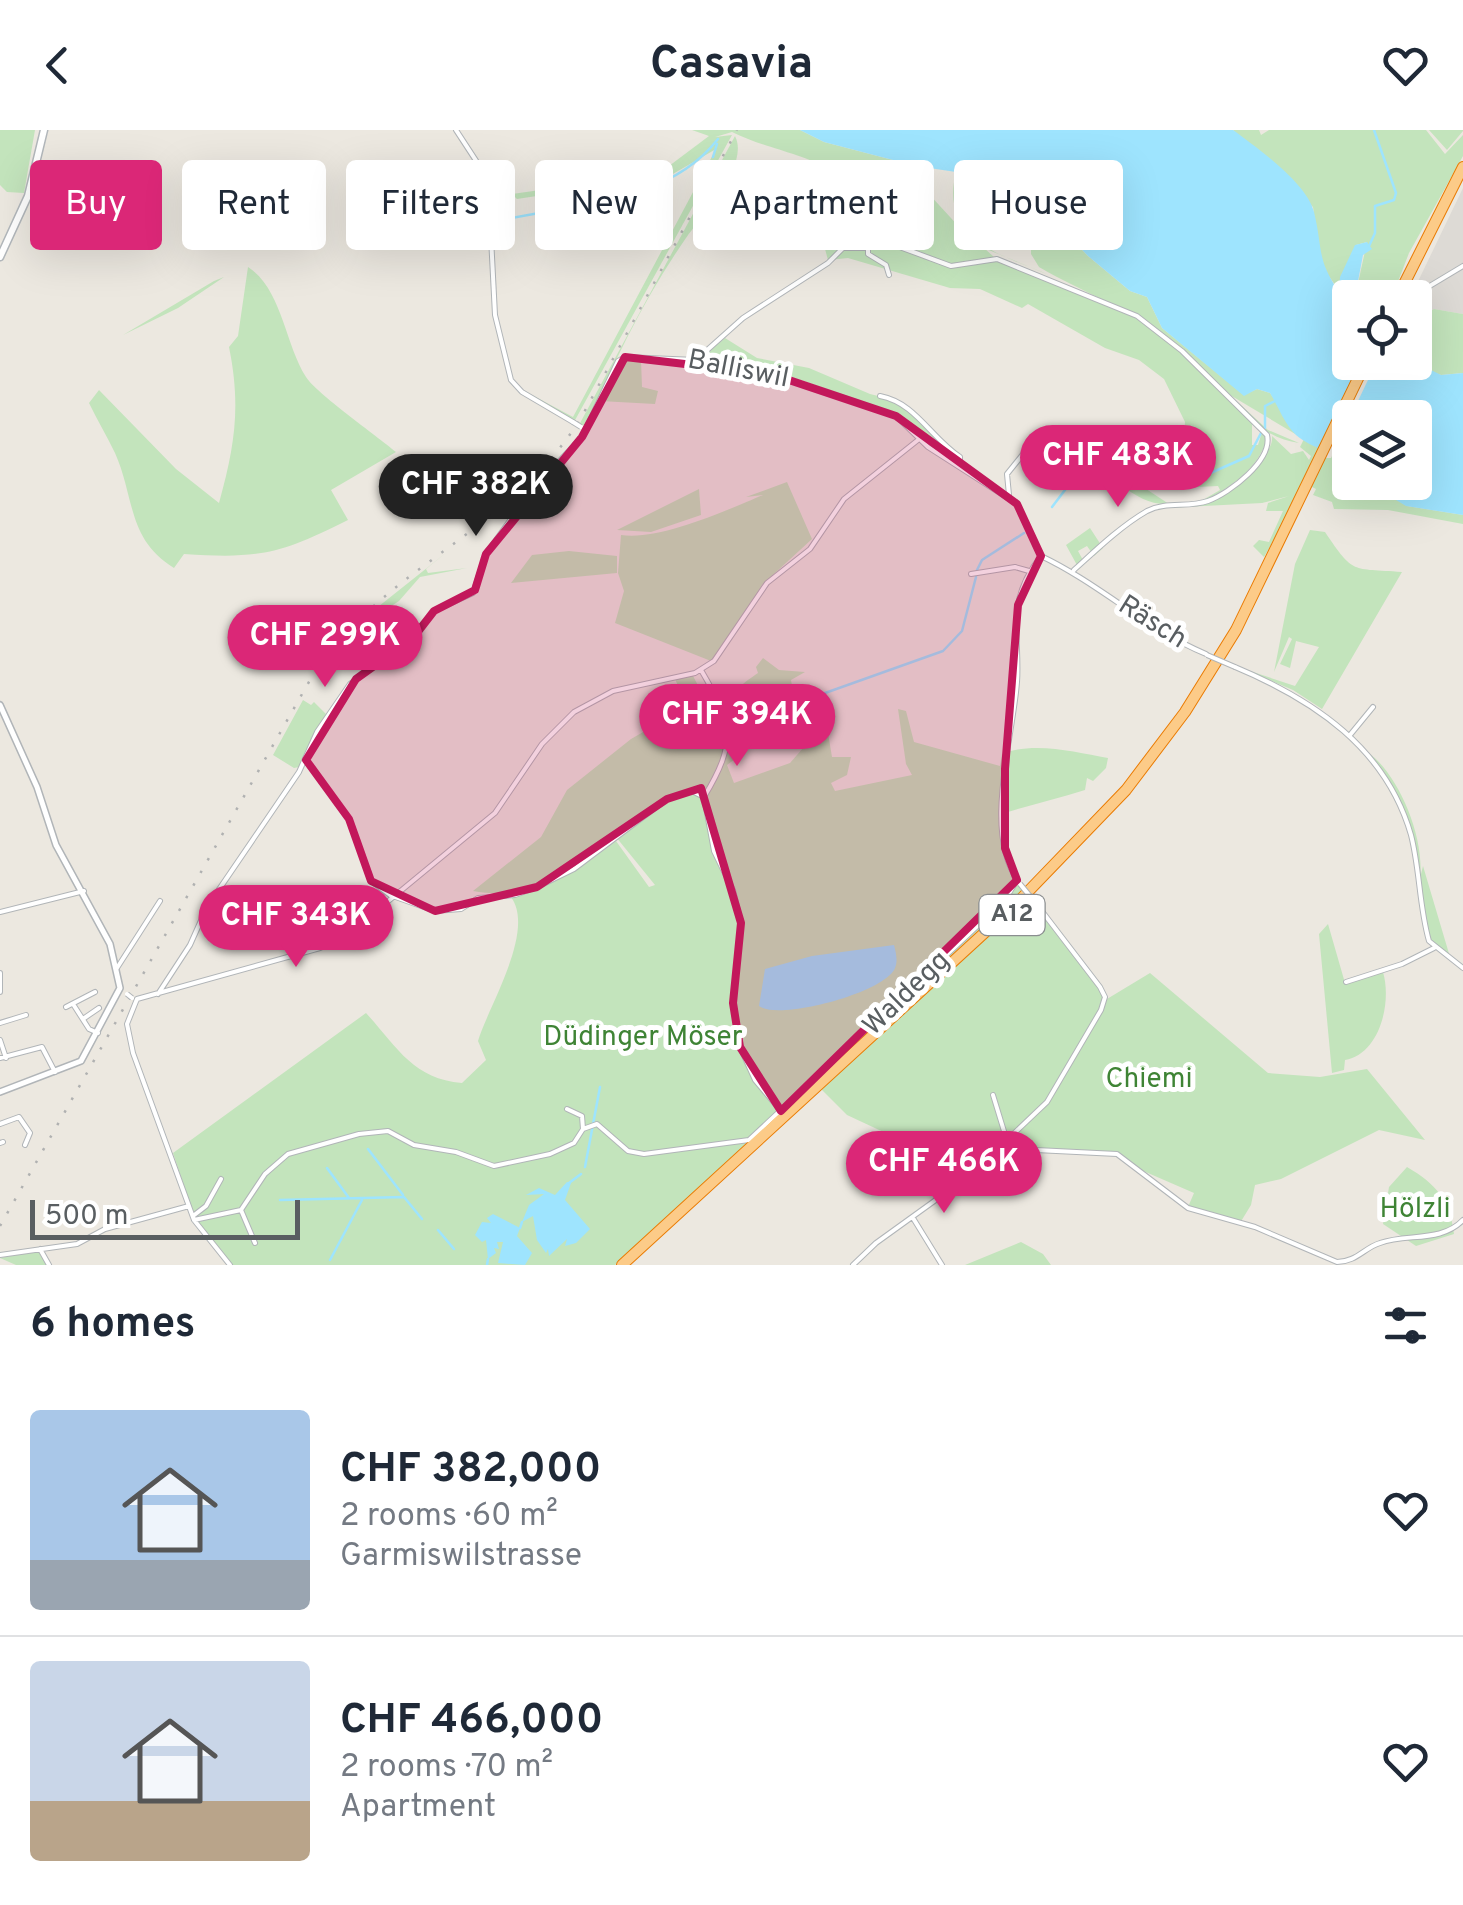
<!DOCTYPE html>
<html lang="en">
<head>
<meta charset="utf-8">
<style>
	:root { --surface:#fff; --page:#f6f6f7; --text:#1f2937; --muted:#747a83; --line:#e0e1e3; --accent:#db2777 }
	body { margin:0; font-family:Overpass,sans-serif; background:var(--page); color:var(--text); height:100vh; display:flex; flex-direction:column; font-size:38px; white-space:nowrap }
	* { box-sizing:border-box; margin:0 }
	p { font-size:32px; color:var(--muted) }
	.icon { flex:none; width:55px; height:55px; fill:none; stroke:currentColor; stroke-width:2; stroke-linecap:round; stroke-linejoin:round }
	.map { position:relative; height:1135px; overflow:hidden }
	.side { display:flex; flex-direction:column; background:var(--surface); flex:1 }
	.side>* { flex:none }
	.guide { position:absolute; left:30px; top:30px; width:1405px; height:90px; display:flex; gap:20px }
	.buttons { position:absolute; left:1332px; top:150px; display:grid; gap:20px }
	.buttons a { display:grid; place-items:center; width:100px; height:100px; border-radius:10px; background:var(--surface); box-shadow:0 10px 40px #0002; font-size:50px }
	.scale { position:absolute; left:30px; bottom:25px; width:270px; box-sizing:border-box; padding-left:10px; border:5px solid #595e61; border-top:0; font-size:28px; line-height:35px; white-space:nowrap; color:#595e61; -webkit-text-stroke:8px #fff; paint-order:stroke }
	.price { position:absolute; translate:-50% -85px; padding:0 22px; border-radius:35px; background:var(--accent); color:#fff; font-size:32px; line-height:65px; filter:drop-shadow(0 2px 5px #0008) }
	.price::after { content:''; position:absolute; left:50%; top:60px; width:30px; height:22px; margin-left:-15px; background:inherit; clip-path:polygon(0 0,100% 0,50% 100%) }
	.price.on { background:#222; color:#fff }
	ul { padding:0; list-style:none }
	li { display:flex; align-items:center; gap:30px; height:250px; padding:0 30px }
	li+li { border-top:2px solid var(--line) }
	li span { display:grid; place-items:center; flex:none; width:280px; height:200px; border-radius:10px; color:#555 }
	li>.icon { margin-inline-start:auto }
	span .icon { width:120px; height:120px; fill:#fffc; stroke-width:1 }
	li b { font-size:42px }
	h2 { display:flex; justify-content:space-between; align-items:center; height:120px; padding:0 30px; font-size:42px }
	.chip { padding:0 35px; border-radius:10px; background:var(--surface); box-shadow:0 10px 40px #0002; font-size:35px; line-height:90px }
	.chip.on { background:var(--accent); color:#fff }
	header { display:flex; justify-content:space-between; align-items:center; height:130px; padding:0 30px; background:var(--surface); font-size:45px; font-weight:700 }
	.map>svg:first-child { display:block }
	.industrial { fill:#dddad5 }
	.green { fill:#c3e4bc }
	.water { fill:#9ee4fe }
	.pier { fill:#ece8e0 }
	.lines { fill:none; stroke-linecap:round; stroke-linejoin:round }
	.stream { stroke:#9ee4fe; stroke-width:2.5 }
	.minor-casing { stroke:#b1b5b8; stroke-width:6 }
	.tertiary-casing { stroke:#b1b5b8; stroke-width:8 }
	.secondary-casing { stroke:#b2b7bb; stroke-width:9 }
	.motorway-casing { stroke:#ea7b02; stroke-width:12 }
	.minor { stroke:#fff; stroke-width:4 }
	.tertiary { stroke:#fff; stroke-width:5 }
	.secondary { stroke:#fff; stroke-width:6 }
	.motorway { stroke:#fccb88; stroke-width:10 }
	.rail { stroke:#b0b1b1; stroke-width:2.5; stroke-dasharray:2.5 12; stroke-linecap:butt }
	.minor-bridge-casing { stroke:#b1b5b8; stroke-width:6; stroke-linecap:butt }
	.minor-bridge { stroke:#fff; stroke-width:4 }
	.marked { fill:#c2185b; fill-opacity:0.2; stroke:#c2185b; stroke-width:8; stroke-linejoin:round }
	.labels { text-anchor:middle; dominant-baseline:central; stroke-width:10; stroke-linejoin:round; paint-order:stroke }
	.shield { fill:#fff; stroke:#8b8e90; stroke-width:2.5 }
	.shield-label { font-size:25px; font-weight:bold; fill:#595e61 }
	.street-label { font-size:28px; fill:#595e61; stroke:#fff }
	.park-label { font-size:28px; fill:#3f8435; stroke:#fff }
</style>
</head>
<body>
<header><svg class="icon" aria-label="back" viewBox="0 0 24 24"><path d="M15 5l-7 7 7 7"/></svg>Casavia<svg class="icon" aria-label="heart" viewBox="0 0 24 24"><path d="M12 20l-8-8c-3-5 5-10 8-4 3-6 11-1 8 4z"/></svg></header>
<div class="map">
<svg width="1463" height="1135" viewBox="0 0 1463 1135">
	<rect width="100%" height="100%" fill="#ece8e0"/>
	<path class="industrial" d="M1463 58V184L1434 179 1415 188V168H1410Z"/>
	<path class="green" d="M0 0H35L24 63 7 62 0 55Z
		M692 0H800L824 12 916 36 928 63 973 112C955 88 949 71 956 42L1014 59 1039 60 1050 69 1064 101 1088 126 1130 161 1147 167 1162 198 1244 265 1257 259 1270 263 1302 308 1230 265 1268 300 1299 313C1248 307 1217 248 1180 217 1137 181 1085 164 1039 137L1031 124V93L1019 73 959 70C957 116 1013 129 1049 145L984 118 994 127 982 130 1003 132 1136 187 1181 221 1252 293V315H1258L1262 302 1267 309C1258 338 1234 355 1208 369L1201 371 1220 360 1218 356 1176 358 1140 347 1137 353 1169 374C1150 375 1138 367 1122 356L1130 342 1125 332 1132 321 1160 327 1183 316 1185 292 1164 249 1139 230 1105 218 1028 174 1022 178 980 159 950 158 848 128 828 130 825 119 844 104 874 94C857 27 781 27 732 2L715 7 732 5 574 292 519 258 573 287 716 19 633 67 596 57 517 69 512 64 597 52 637 60 709 6Z
		M1233 0H1259L1261 5 1269 0H1426L1445 24 1463 5V26L1409 123 1392 167H1355L1367 112 1356 115 1340 162 1321 135 1313 77Z
		M1429 0H1463V1L1447 20Z
		M735 6C750 35 702 85 686 108 647 164 613 231 588 295H579Z
		M248 137C282 159 285 214 306 247 316 263 377 306 396 322L331 360 348 390C280 424 260 429 184 424L174 438C127 409 135 368 115 323 107 306 97 290 89 273L99 260 176 339 219 373C235 315 241 276 229 217L238 206Z
		M224 147 178 178 123 205 214 151Z
		M1434 179 1463 184V243L1441 245 1415 236 1406 241 1377 233 1415 232V188Z
		M725 208 757 228 809 238 870 264 898 271 959 330 930 316 894 283 801 250 710 231 709 221Z
		M624 229 641 230 642 257 658 261 655 274 600 271Z
		M1272 306 1291 324 1303 321 1309 330 1311 326 1300 317 1304 309 1345 332 1350 352 1368 353 1407 376 1463 385V394L1388 380 1334 379 1332 372 1313 365 1316 359 1306 354 1264 427 1253 416 1259 410 1269 412 1283 381H1266L1268 373 1289 366 1262 373 1165 378C1178 376 1194 377 1207 373 1228 366 1275 326 1272 306Z
		M787 352 812 409 762 455 737 498 711 531 615 493 624 461 618 443 621 405C659 411 727 380 763 365L746 367Z
		M699 359 701 385 651 402 617 400Z
		M1090 398 1103 418 1094 426 1087 416 1078 421 1084 432 1078 437 1066 415Z
		M1310 400 1325 402C1354 445 1351 438 1402 442L1322 579 1293 560 1244 539 1295 556 1319 517 1296 511 1290 538 1280 534 1292 509 1289 507 1274 542 1295 434Z
		M569 421 617 426V443L511 453 532 425Z
		M447 422 426 439 428 443 467 438 420 447 399 471 357 499 354 496Z
		M763 528 779 540 805 542 791 550 793 561 730 587C725 565 742 554 758 543L756 537Z
		M693 546 718 593 725 591 723 603 735 629 727 635 734 653 790 633 810 610 828 603 832 627H851L847 645 831 653 835 661 912 645 906 634 898 579 906 581 914 612 1000 636 1002 624C1034 611 1075 622 1108 628L1106 638 1093 651 1087 648 1085 660C1059 668 1034 674 1008 682L1004 662C999 689 999 718 1010 743L1103 864 1099 881 1107 869 1150 843 1268 943 1320 947 1367 939 1425 1010 1379 1000 1281 1049 1255 1055 1251 1075 1240 1093 1188 1077 1194 1063 1141 1040 1118 1022 1036 1020 1007 1013 1030 986 959 1051 916 1033 892 1006 847 985 817 955 615 1135H232L195 1089 173 1023 366 883C397 917 413 949 462 953L486 930 478 911C488 877 536 801 511 767L577 740 616 711 649 757 655 755 616 707C570 741 532 772 473 761L541 707 567 660 631 609 664 590H669L675 606 687 604 683 597 680 603 673 602 676 595H682L669 586 688 578 675 549Z
		M303 570 311 575 314 572 326 584 299 637 294 638 273 625Z
		M1370 624C1399 646 1425 708 1420 748L1423 736 1450 827 1430 809 1410 699Z
		M1328 794 1345 853 1383 842C1392 872 1380 924 1345 930L1344 940 1332 943 1319 804Z
		M1407 1037C1436 1054 1450 1070 1454 1104L1416 1116 1383 1094 1389 1057Z
		M1021 1112 1043 1124 1051 1135H965Z
		M38 1121 47 1135H16L0 1128Z"/>
	<path class="water" d="M800 0H1233C1256 17 1307 53 1314 82 1323 119 1316 128 1339 162L1340 147 1355 115 1367 112 1372 119 1363 125 1355 167 1350 168V232L1377 233 1406 241 1423 236 1441 245 1463 243V385L1406 376 1368 353 1415 352V288H1350V338C1335 321 1312 319 1296 305 1285 295 1278 276 1270 263L1257 259 1244 266 1162 198 1147 167 1130 161 1088 126 1064 101 1050 69 1039 60 1015 59 976 45 916 36 824 12Z
		M894 815C896 823 898 831 895 838 885 863 778 891 759 876L765 839 812 826Z
		M567 1052 571 1053 565 1070 590 1099 576 1113 565 1116 567 1109 549 1126 548 1119 546 1123 537 1110 533 1086 522 1092 529 1075 544 1064 526 1065 539 1058 555 1065Z
		M493 1084 520 1098 517 1106 532 1123 525 1135 498 1133 503 1112H497L499 1119 494 1118 496 1123 488 1129 486 1110 482 1112 475 1105 482 1092 491 1093 487 1088Z"/>
	<path class="pier" d="M1362 233H1376L1331 328H1321Z"/>
	<g class="lines">
		<path class="stream" d="M713 27 717 14
			M507 89C579 74 669 72 718 9
			M1369 116 1375 103V76L1394 70 1396 63 1374 0
			M1265 298V276L1275 271
			M1052 377 1065 360 1074 332 1093 325 1162 346 1206 345 1249 326 1261 303
			M977 440 982 430 1024 403
			M797 573 943 521 962 501 976 447
			M368 1019 403 1065
			M585 1037 600 957
			M327 1038 349 1068
			M569 1053 581 1044
			M280 1070 404 1067 422 1089
			M520 1098 522 1092
			M438 1100 454 1119
			M330 1130 362 1070
			M487 1135 488 1129"/>
		<defs>
			<path id="minor" d="M456 0 488 49 495 185 511 250 522 262 573 292
				M868 115V124L886 135 889 145
				M1413 166 1463 136
				M696 230 743 188 828 133 843 118 897 116 951 136 997 129 1137 186 1182 221 1267 305C1273 330 1230 363 1208 371 1188 378 1166 371 1147 381 1121 396 1096 420 1074 440
				M880 266C916 273 930 307 960 327V334
				M1009 365 1007 344 1028 318
				M971 444 1015 437 1029 441
				M1235 537C1314 570 1386 618 1411 705 1420 740 1419 776 1429 811L1463 838
				M701 540C732 593 738 611 704 667
				M1350 605 1373 577
				M306 630 349 689 371 751 390 765 435 781 461 779 478 768 515 765 537 757 574 739 667 669 692 661 704 667 714 721 733 760 741 793 733 873 740 917 755 950 781 981
				M1018 751C983 702 1013 608 1017 552 1019 527 1014 500 1018 475 1021 456 1030 440 1041 426
				M0 782 84 761
				M117 838 160 771
				M0 843V862
				M1346 852 1402 834 1434 818
				M158 864 190 815 207 777 299 642 317 602 350 554 413 508 434 481 473 463 486 424 531 361 582 307 618 231 625 227 696 230 771 244 896 286 928 317 1017 374 1041 426C1100 454 1146 499 1206 524
				M137 869 320 818 346 806 495 683 542 614 574 582 613 561 695 543 714 531 767 453 810 419 844 369 918 310
				M137 869 127 894 133 923 194 1090 230 1135
				M73 874 89 899 98 903
				M66 877 95 862
				M83 889 99 878
				M0 893 26 885
				M0 910 6 928
				M0 928 42 917 55 942
				M993 965 1007 1011
				M0 994 19 987 30 1003 25 1015
				M583 999 597 994 628 1021 644 1024 749 1010 1005 770 1017 750
				M0 1013 3 1012
				M1004 1014 1036 1020 1117 1024 1188 1078 1255 1097 1337 1132C1356 1132 1364 1118 1380 1113 1407 1103 1441 1113 1463 1090
				M241 1080 255 1113
				M193 1086 206 1076 221 1049
				M913 1088 942 1135
				M194 1090 241 1080 265 1044 288 1024 359 1004 388 1001 414 1015 456 1022 494 1036 550 1024 574 1013 583 999 582 986 567 979
				M40 1119 49 1135
				M0 1125 77 1114 105 1099 189 1076
				M853 1135 876 1113 969 1046 1047 972 1101 880 1105 867 1100 857 1038 776"/>
			<path id="tertiary" d="M0 575 37 657 56 715 110 814 120 858 81 931 0 962"/>
			<path id="secondary" d="M0 127 28 66 44 0"/>
			<path id="motorway" d="M1397 168 1463 37
				M622 1135 1017 773 1126 660 1185 582 1236 500 1366 232"/>
		</defs>
		<use href="#minor" class="minor-casing"/>
		<use href="#tertiary" class="tertiary-casing"/>
		<use href="#secondary" class="secondary-casing"/>
		<use href="#motorway" class="motorway-casing"/>
		<use href="#minor" class="minor"/>
		<use href="#tertiary" class="tertiary"/>
		<use href="#secondary" class="secondary"/>
		<use href="#motorway" class="motorway"/>
		<path class="rail" d="M0 1096 314 543C389 433 508 404 581 288L737 0"/>
		<defs>
			<path id="minor-bridge" d="M573 292 581 297
				M1207 525 1235 537
				M1020 754 1038 776
				M127 864 132 868"/>
		</defs>
		<use href="#minor-bridge" class="minor-bridge-casing"/>
		<use href="#minor-bridge" class="minor-bridge"/>
	</g>
	<path class="marked" d="M625 227 771 244 896 286 1017 374 1041 426 1018 475 1005 639V718L1017 750 781 981 740 917 733 873 741 793 701 658 667 669 537 757 435 781 371 751 349 689 306 630 356 549 413 508 434 481 475 460 486 424 582 307Z"/>
	<g class="labels">
		<rect class="shield" x="979.5" y="765" width="65" height="40" rx="8"/>
		<g class="shield-label">
			<text x="1012" y="785">A12</text>
		</g>
		<g class="street-label">
			<text transform="translate(738 240) rotate(11)">Balliswil</text>
			<text transform="translate(1152 493) rotate(32)">Räsch</text>
			<text transform="translate(907 864) rotate(-44)">Waldegg</text>
		</g>
		<g class="park-label">
			<text x="643" y="908">Düdinger Möser</text>
			<text x="1149" y="950">Chiemi</text>
			<text x="1415" y="1080">Hölzli</text>
		</g>
	</g>
</svg>
<div class="buttons">
<a><svg class="icon" aria-label="locate" viewBox="0 0 24 24"><circle cx="12" cy="12" r="6"/><path d="M12 2v4M12 18v4M2 12h4M18 12h4"/></svg></a>
<a><svg class="icon" aria-label="layers" viewBox="0 0 24 24"><path d="M12 4l9 5-9 5-9-5zM3 14l9 5 9-5"/></svg></a>
</div>
<div class="scale">500 m</div>
<b class="price" style="left:1118px;top:380px">CHF 483K</b>
<b class="price on" style="left:476px;top:409px">CHF 382K</b>
<b class="price" style="left:325px;top:560px">CHF 299K</b>
<b class="price" style="left:737px;top:639px">CHF 394K</b>
<b class="price" style="left:296px;top:840px">CHF 343K</b>
<b class="price" style="left:944px;top:1086px">CHF 466K</b>
<div class="guide">
<a class="chip on">Buy</a>
<a class="chip">Rent</a>
<a class="chip">Filters</a>
<a class="chip">New</a>
<a class="chip">Apartment</a>
<a class="chip">House</a>
</div>
</div>
<section class="side">
<h2>6 homes<svg class="icon" aria-label="filters" viewBox="0 0 24 24"><path d="M4 7h16M4 17h16"/><circle cx="9" cy="7" r="2"/><circle cx="15" cy="17" r="2"/></svg></h2>
<ul>
<li><span style="background:linear-gradient(#a9c7e8 75%,#9aa5b1 0)"><svg class="icon" aria-label="home" viewBox="0 0 24 24"><path d="M3 11l9-7 9 7M6 9v11h12V9"/></svg></span><div><b>CHF 382,000</b><p>2 rooms · 60 m²</p><p>Garmiswilstrasse</p></div><svg class="icon" aria-label="heart" viewBox="0 0 24 24"><path d="M12 20l-8-8c-3-5 5-10 8-4 3-6 11-1 8 4z"/></svg></li>
<li><span style="background:linear-gradient(#c9d6e8 70%,#b9a48a 0)"><svg class="icon" aria-label="home" viewBox="0 0 24 24"><path d="M3 11l9-7 9 7M6 9v11h12V9"/></svg></span><div><b>CHF 466,000</b><p>2 rooms · 70 m²</p><p>Apartment</p></div><svg class="icon" aria-label="heart" viewBox="0 0 24 24"><path d="M12 20l-8-8c-3-5 5-10 8-4 3-6 11-1 8 4z"/></svg></li>
</ul>
</section>
</body>
</html>
